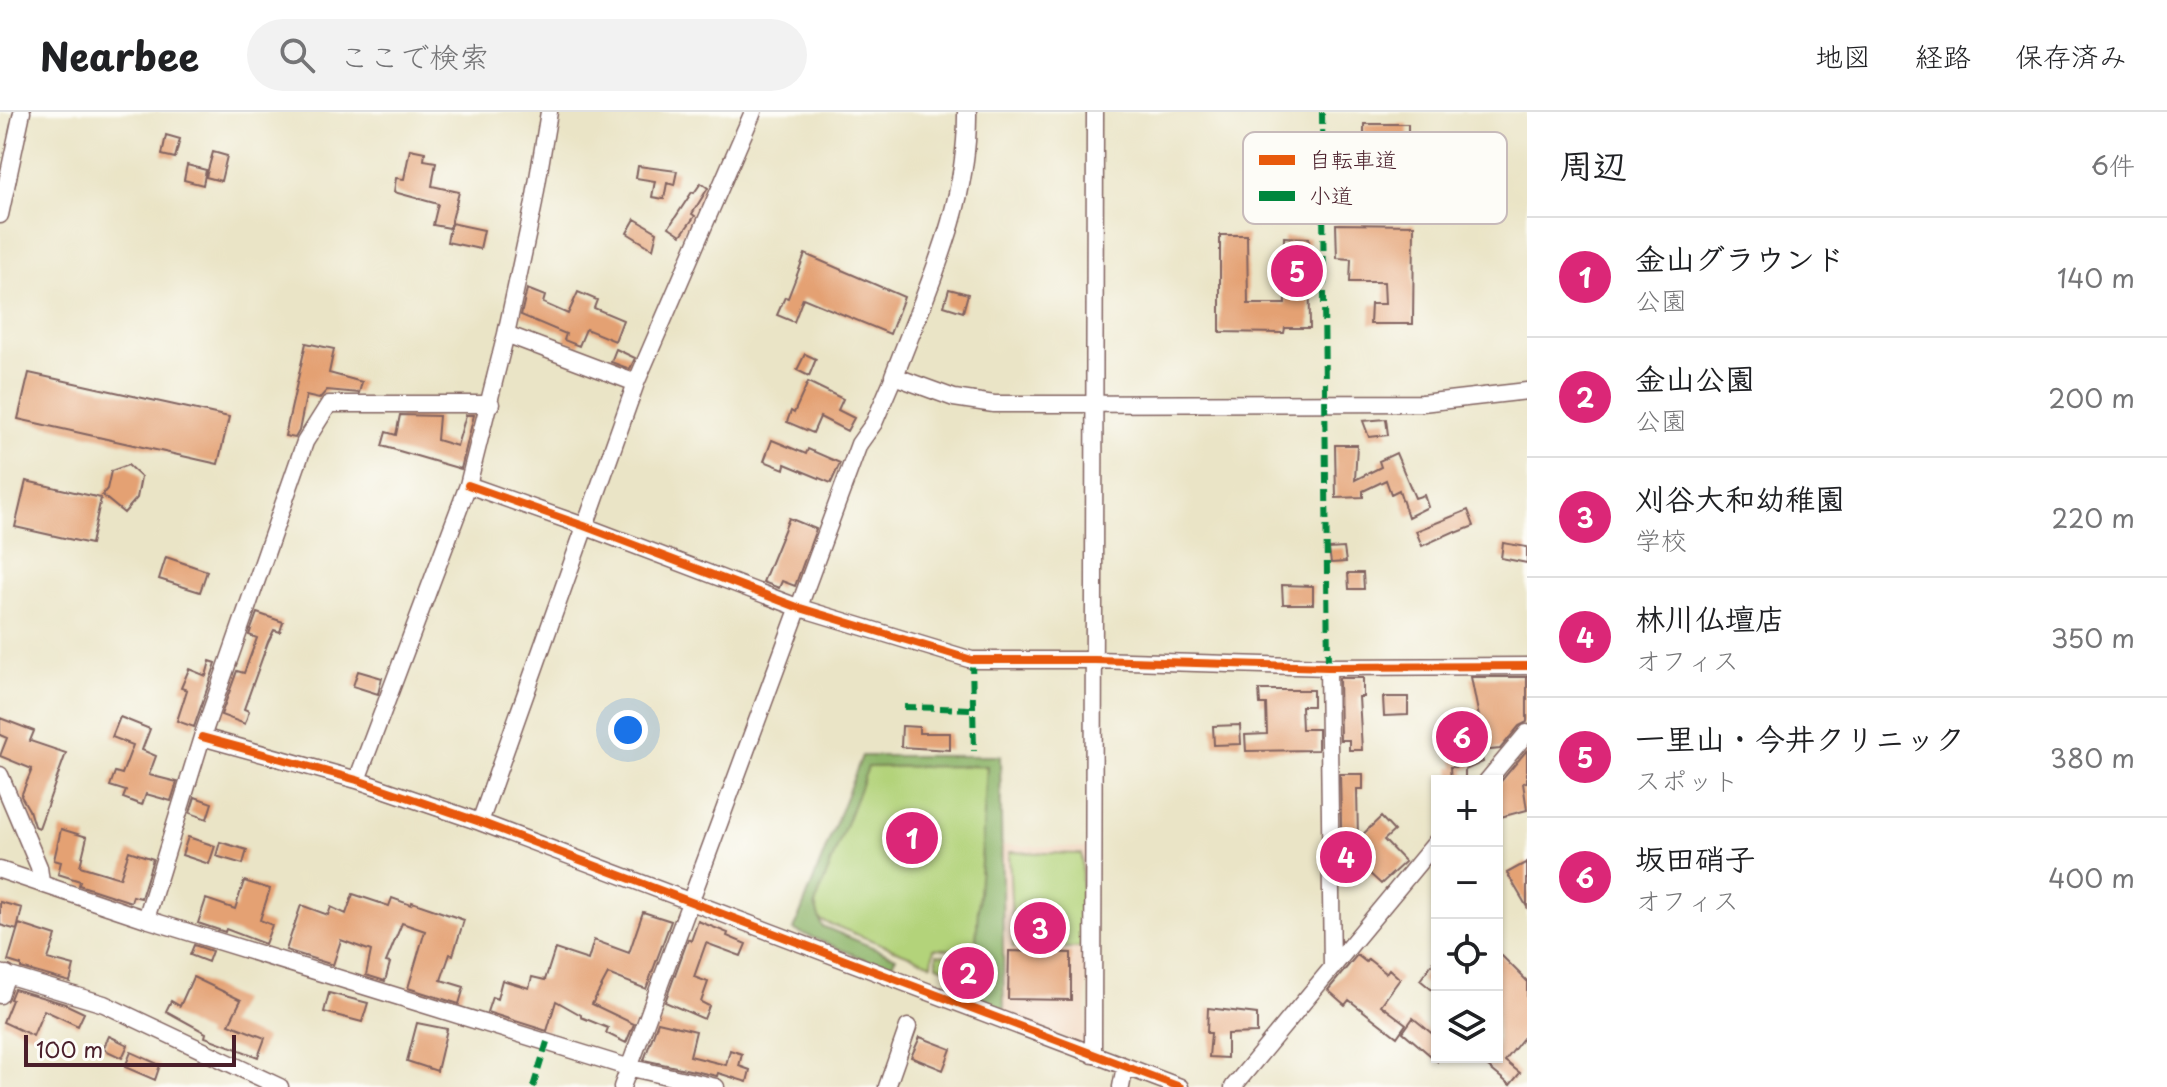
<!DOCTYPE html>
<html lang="ja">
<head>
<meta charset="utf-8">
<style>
  body { margin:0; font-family:"Playpen Sans","Klee One",sans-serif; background:#f2f2f2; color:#202124 }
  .controls { position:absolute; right:24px; bottom:24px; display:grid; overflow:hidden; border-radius:0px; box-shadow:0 2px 6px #0004 }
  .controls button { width:72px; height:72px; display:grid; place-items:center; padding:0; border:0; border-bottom:2px solid #e0e0e0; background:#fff; color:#202124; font:40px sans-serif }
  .scale { position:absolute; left:24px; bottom:20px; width:212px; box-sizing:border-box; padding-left:8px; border:4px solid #4a1f2b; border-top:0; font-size:22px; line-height:28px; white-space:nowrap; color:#4a1f2b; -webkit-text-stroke:6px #fdfcf7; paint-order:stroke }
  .you { position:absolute; left:628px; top:618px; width:28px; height:28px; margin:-20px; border:6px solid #fff; border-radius:50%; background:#1a73e8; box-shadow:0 0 0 12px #1a73e833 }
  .badge { display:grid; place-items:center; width:52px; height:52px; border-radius:50%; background:#db2777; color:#fff; font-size:26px; font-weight:700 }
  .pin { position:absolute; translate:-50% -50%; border:4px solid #fff; box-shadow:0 2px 8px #0006 }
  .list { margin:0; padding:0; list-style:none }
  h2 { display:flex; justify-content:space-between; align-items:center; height:104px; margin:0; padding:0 32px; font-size:34px }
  h2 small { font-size:26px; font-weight:400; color:#757577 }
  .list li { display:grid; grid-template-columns:52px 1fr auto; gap:24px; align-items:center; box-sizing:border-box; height:120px; padding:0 32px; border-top:2px solid #e0e0e0 }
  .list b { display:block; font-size:30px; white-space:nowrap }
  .list p { margin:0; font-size:26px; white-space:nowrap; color:#757577 }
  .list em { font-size:26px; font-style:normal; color:#757577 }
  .icon { flex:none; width:44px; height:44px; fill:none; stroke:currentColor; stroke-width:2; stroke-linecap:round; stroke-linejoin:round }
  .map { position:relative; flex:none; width:1527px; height:975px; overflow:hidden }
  header { display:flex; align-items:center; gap:48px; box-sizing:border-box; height:112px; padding:0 40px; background:#fff; border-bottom:2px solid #e0e0e0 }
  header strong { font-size:38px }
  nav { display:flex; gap:44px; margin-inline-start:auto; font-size:28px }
  .search { width:560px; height:72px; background:#f2f2f2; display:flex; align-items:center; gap:20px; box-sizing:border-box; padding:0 28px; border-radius:44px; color:#757577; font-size:30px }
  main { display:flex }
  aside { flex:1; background:#fff }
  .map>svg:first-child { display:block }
</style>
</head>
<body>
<header>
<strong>Nearbee</strong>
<div class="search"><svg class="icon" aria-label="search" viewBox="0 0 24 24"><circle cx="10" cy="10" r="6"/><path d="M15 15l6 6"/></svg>ここで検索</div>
<nav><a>地図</a><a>経路</a><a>保存済み</a></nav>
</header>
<main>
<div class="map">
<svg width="1527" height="975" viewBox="0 0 1527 975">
  <rect width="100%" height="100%" fill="#fdfcf7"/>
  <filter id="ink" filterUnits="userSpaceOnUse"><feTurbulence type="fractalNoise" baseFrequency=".0125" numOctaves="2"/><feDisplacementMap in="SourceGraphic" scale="16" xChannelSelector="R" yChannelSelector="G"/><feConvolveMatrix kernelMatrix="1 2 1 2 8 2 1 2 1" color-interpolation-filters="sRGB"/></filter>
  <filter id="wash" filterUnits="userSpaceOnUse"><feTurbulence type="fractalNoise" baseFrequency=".006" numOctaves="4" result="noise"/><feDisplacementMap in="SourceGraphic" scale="32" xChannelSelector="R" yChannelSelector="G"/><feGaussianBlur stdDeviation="1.8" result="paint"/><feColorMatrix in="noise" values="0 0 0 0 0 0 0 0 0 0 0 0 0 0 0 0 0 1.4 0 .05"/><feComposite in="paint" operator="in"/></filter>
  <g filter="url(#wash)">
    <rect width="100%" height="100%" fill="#eae4c6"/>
    <path fill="#f1d5bd" d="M998,733L1088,736L1086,934L986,896Z"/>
    <path fill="#b3d37a" stroke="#7e7952" stroke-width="2" d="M992,648L980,840L934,836L932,852L807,803L867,649Z
      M1009,740L1082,742L1081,836L1013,835Z
      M937,842L980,847L978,868L937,853Z"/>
    <path fill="#8eb56a" stroke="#6c6a4a" stroke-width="2" d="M862,644H1000L1004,898L979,887L974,861L987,654L868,655L815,793L822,814L896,845L891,858L794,818Z"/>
    <g id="blocks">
      <path fill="#e4a173" d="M1364,12H1408V36L1364,35Z
        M166,23L180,27L175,46L162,43Z
        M410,37L425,40L424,48L436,50L432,74L459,80L450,116L433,113L438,92L394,80L396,66L404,67Z
        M213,40L227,44L221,69L206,65Z
        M187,53L206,58L203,73L184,68Z
        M638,54L677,59L674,73L667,71L664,87L652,85L655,69L636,66Z
        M701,71L708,76L692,102L695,104L681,123L669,115L692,80L694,81Z
        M635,107L657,120L653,137L627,121Z
        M451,111L484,118L480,137L447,130Z
        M1336,112L1414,113L1413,212H1370L1371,192H1385L1384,170H1350L1351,147L1337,146Z
        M1220,123H1247L1248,192H1285L1284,125L1309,126L1310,216H1285L1284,221L1220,220Z
        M805,142L904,185L890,222L803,186L794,210L777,203L785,185L788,186Z
        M527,177L545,184L543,191L568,202L578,180L597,188L594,196L623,208L615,229L586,217L579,234L564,228L566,222L521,203Z
        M949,177L968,182L963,200L944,194Z
        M306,231L334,237L329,261L362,270L359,281L327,278L319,287L306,284L299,319L295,326L285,324Z
        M616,237L635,246L630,257L611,250Z
        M805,242L816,247L809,264L797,258Z
        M29,261L229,305L218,352L18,307Z
        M808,270L843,287L838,298L854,306L847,319L820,305L813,321L787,310L791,299L794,301Z
        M400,303L439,304L437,328L457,334L466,303H474L461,357L382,334L386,320L396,323Z
        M1386,307L1388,323L1369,325L1363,309Z
        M772,328L806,342L808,337L840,351L831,371L785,352L784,357L764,349Z
        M1335,333H1357L1355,368L1381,355L1379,349L1396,341L1415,386L1424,383L1428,395L1408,405L1399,378L1391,382L1386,368L1363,379V385L1336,386Z
        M128,353L141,365L137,386L124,401L102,383L107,377L111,359Z
        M26,369L101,386L91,432L15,415Z
        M1468,398L1474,414L1456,421L1455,419L1422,434L1416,419Z
        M789,406L816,417L795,474L782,469L779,476L763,470Z
        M1503,431L1527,435V451L1501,446Z
        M1344,436L1346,450L1331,451L1329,437Z
        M166,445L207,459L200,480L159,467Z
        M1348,461H1363L1364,477H1349Z
        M1282,473L1313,474V492H1283Z
        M257,501L283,510L280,520L274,518L268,530L244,597L249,599L245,612L221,603L237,559L244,561L257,526L249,523Z
        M210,549L216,551L194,615L177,609L187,578L181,576L189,557L206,564Z
        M358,559L382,566L378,582L353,574Z
        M1471,565H1527V610L1519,614L1500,637L1480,639L1483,650L1465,658V669H1451L1450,655H1455L1449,641L1453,640L1447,624L1480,610Z
        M1339,566H1363V585H1359L1362,638H1349V628H1340Z
        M1259,578H1313V594H1301L1302,617H1318V638L1246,639L1245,623L1267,622L1266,592H1260Z
        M1383,585H1408V603L1384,604Z
        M120,605L150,617L142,638L156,644L149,663L177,670L171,689L146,682L142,693L123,686L126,679L110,674L115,660L122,662L133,633L112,625Z
        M0,606L34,619L30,629L66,641L39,716L34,714L29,698L21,684L32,657L0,644L7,626L0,623Z
        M1240,613L1241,632L1214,633L1213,614Z
        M902,614L919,615V621H950V638L901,635Z
        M1527,638V670L1523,671L1527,698L1497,706V674Z
        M1340,662H1363V677H1357L1358,727L1381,705L1394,719L1384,728L1405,750L1381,772L1366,758L1342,757Z
        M195,685L212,691L207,707L190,701Z
        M61,717L87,725L80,754L120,766L129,739L153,747L141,786L133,784L131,790L79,773L80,769L58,762L61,750L54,748Z
        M188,725L215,734L209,752L182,743Z
        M220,730L247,738L243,752L216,744Z
        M1527,750V795L1507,761Z
        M244,769L270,777L260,808L272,813L265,832L226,817L225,820L198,811L206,787L235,797Z
        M353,782L389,794L392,786L411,793L412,790L464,808L453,843L450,842L441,868L464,875L459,892L408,876L425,819L402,811L386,850L390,851L385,869L366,863L371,839L341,828L333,853L286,838L301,793L328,803L331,795L346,802Z
        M0,790L22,796L17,818L0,813Z
        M643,800L671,809L646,877L608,862L592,892L634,912L626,931L606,921L608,916L581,905V903L556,889L547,919L487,900L492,885L497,887L502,868L529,876L532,865L545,868L555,837L588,848L594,828L629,841Z
        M698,809L728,821L727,824L746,832L741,844L706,831L694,865L708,870L701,890L709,894L704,907L665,890L688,827L691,829Z
        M19,812L56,824L48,847L74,854L70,870L21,856V853L8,849Z
        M194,833L212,839L208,850L190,843Z
        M1009,839L1071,841V888L1008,887Z
        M1497,839L1527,869V921L1505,949L1520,961L1510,973L1476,945H1497Z
        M1357,843L1366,850L1368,847L1386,861L1389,857L1400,867L1381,893L1406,912L1397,925L1349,888L1345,893L1328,878Z
        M1437,845V882L1420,868Z
        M193,865L241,888L229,912L265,926L258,945L205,925L206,921L166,899L171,889L180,894Z
        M14,877L65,892L84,901L78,914L44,898L33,924L3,910L12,888L10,887Z
        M329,881L368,891L362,910L324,900Z
        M1208,896L1257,902V921L1227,922V946L1209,945L1211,921H1207Z
        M1413,906L1435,924L1437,922V949L1403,920Z
        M658,910L696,919L690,944L726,953L730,938L742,942L739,954L750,958L747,970L718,961L717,964L644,948Z
        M417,911L447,917L437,959L407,949Z
        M109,924L128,933L122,946L103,937Z
        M920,925L951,937L943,958L911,945Z
        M131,940L160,953L155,968L125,955Z"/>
    </g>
  </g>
  <g filter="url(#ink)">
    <use href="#blocks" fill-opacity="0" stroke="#826461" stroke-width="2"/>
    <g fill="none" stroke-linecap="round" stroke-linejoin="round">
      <defs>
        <path id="minor" d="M0,103L22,0
          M506,222L636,271
          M468,373L584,414L797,495L972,548H1095L1328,555L1527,554
          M1328,555L1332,856
          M202,625L357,668L480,710L1180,975
          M0,663L39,755L41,770
          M357,668L468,373L506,222L533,96L549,0
          M1487,669L1527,621
          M480,710L636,271L753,0
          M0,758L146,807L627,955L716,975
          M146,807L202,625L305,330L329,292H491
          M0,861L104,892L280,975
          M0,883L7,862
          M1093,943L1095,0
          M622,975L859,332L874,311L894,264L954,286L994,292L1422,291L1527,279
          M887,975L908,915
          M1121,975L1125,954
          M1233,975L1437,729"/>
        <path id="tertiary" d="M894,264C927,176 968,96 967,0"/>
      </defs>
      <use href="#minor" stroke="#826461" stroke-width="19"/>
      <use href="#tertiary" stroke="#826461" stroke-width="21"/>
      <use href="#minor" stroke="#fff" stroke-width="16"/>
      <use href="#tertiary" stroke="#fff" stroke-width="18"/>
      <path stroke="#00873e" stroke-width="6" stroke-dasharray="12 6" stroke-linecap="butt" d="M1322,0L1328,555
        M972,548L974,639
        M904,595L973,597
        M533,975L547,930"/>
      <defs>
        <path id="cycleway" d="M468,373L584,414L797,495L972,548H1095L1328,555L1527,554
          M202,625L357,668L480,710L1180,975"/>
      </defs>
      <use href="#cycleway" stroke="#fdfcf7" stroke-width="13"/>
      <use href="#cycleway" stroke="#e8590c" stroke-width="8"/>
    </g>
  </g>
  <rect x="1243" y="20" width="264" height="92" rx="12" fill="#fdfcf7" stroke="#c7baba" stroke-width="2"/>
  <rect x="1259" y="43" width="36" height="10" fill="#e8590c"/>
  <rect x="1259" y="79" width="36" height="10" fill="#00873e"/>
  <g font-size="22" fill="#4a1f2b">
    <text x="1309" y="56">自転車道</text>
    <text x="1309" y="92">小道</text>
  </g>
</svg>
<div class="controls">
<button>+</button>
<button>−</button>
<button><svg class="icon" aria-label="locate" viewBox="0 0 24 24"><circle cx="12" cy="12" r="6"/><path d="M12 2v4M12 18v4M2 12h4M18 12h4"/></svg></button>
<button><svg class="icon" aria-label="layers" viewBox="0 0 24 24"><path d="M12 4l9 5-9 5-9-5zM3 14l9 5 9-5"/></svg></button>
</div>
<div class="scale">100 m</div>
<div class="you"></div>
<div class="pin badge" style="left:912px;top:726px">1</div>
<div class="pin badge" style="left:968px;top:861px">2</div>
<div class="pin badge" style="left:1040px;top:816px">3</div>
<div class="pin badge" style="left:1346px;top:745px">4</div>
<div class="pin badge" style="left:1297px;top:159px">5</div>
<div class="pin badge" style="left:1462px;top:625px">6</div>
</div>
<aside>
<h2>周辺<small>6件</small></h2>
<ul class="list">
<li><span class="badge">1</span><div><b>金山グラウンド</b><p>公園</p></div><em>140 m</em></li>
<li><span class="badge">2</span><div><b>金山公園</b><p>公園</p></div><em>200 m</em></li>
<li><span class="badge">3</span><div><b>刈谷大和幼稚園</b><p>学校</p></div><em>220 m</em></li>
<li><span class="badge">4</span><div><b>林川仏壇店</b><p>オフィス</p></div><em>350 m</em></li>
<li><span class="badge">5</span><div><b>一里山・今井クリニック</b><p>スポット</p></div><em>380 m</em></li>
<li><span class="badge">6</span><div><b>坂田硝子</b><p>オフィス</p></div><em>400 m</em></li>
</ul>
</aside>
</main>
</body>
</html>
